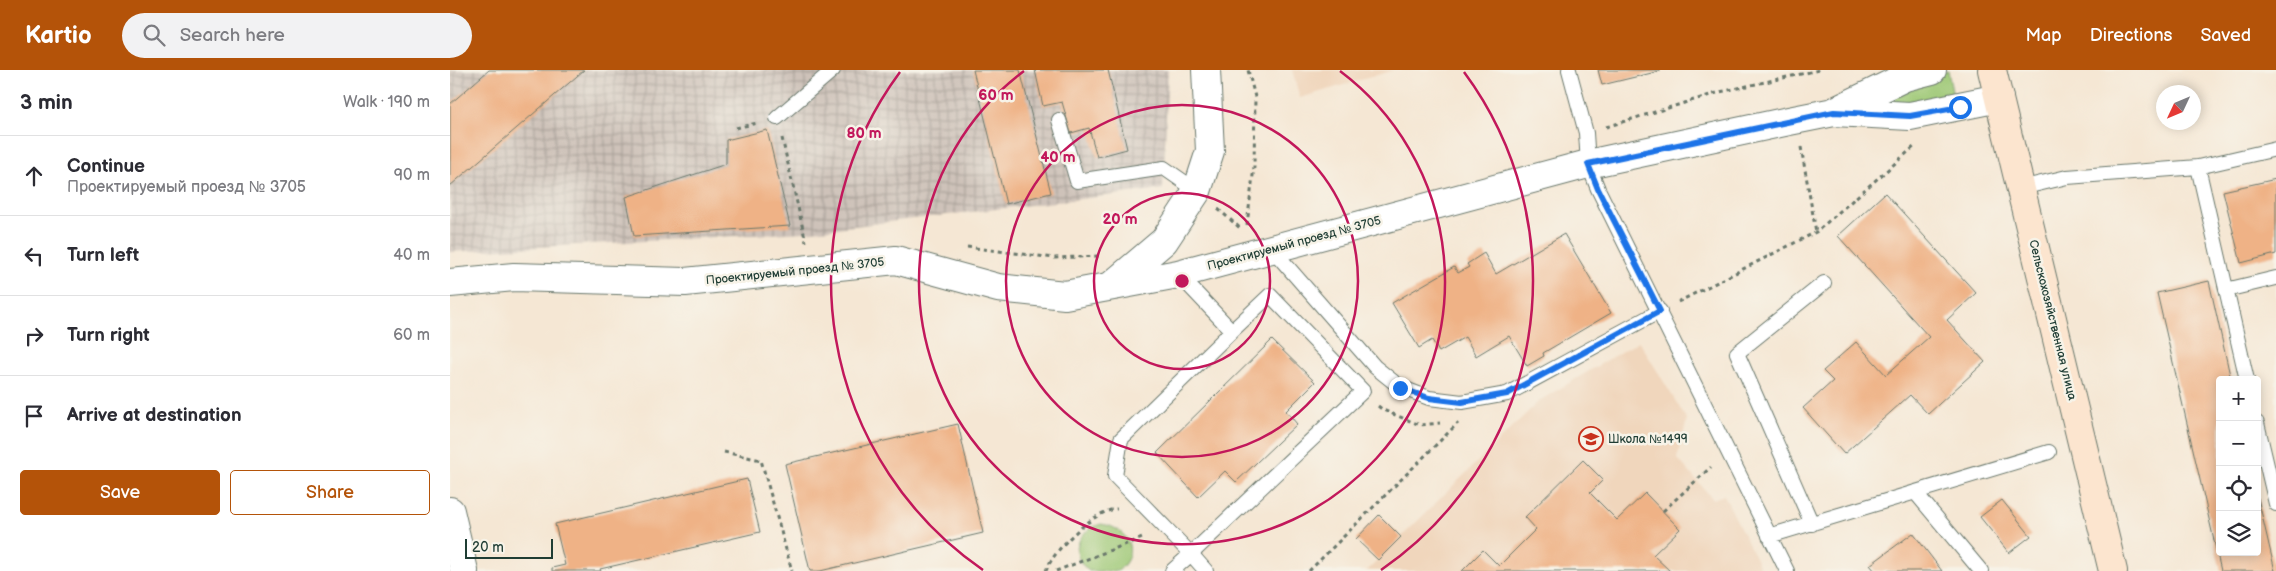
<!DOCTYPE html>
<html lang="en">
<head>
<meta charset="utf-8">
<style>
  body { margin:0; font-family:"Balsamiq Sans",sans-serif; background:#f2f2f3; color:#2b2b33 }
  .controls { position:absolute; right:15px; bottom:15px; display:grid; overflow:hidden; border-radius:5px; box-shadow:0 2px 12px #0003 }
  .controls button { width:45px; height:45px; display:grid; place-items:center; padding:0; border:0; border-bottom:1px solid #e1e1e2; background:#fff; color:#2b2b33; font:25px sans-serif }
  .compass { position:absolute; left:1706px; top:15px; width:45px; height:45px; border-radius:50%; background:#fff; box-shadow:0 2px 12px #0003; rotate:226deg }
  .scale { position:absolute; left:15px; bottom:12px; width:88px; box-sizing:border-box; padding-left:5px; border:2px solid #1f3d34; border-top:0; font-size:14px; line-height:18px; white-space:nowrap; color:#1f3d34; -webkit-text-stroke:4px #f7f3e8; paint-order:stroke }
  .stop { position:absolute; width:15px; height:15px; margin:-11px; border:4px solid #1a73e8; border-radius:50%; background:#fff }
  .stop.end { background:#1a73e8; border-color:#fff; box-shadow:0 1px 5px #0008 }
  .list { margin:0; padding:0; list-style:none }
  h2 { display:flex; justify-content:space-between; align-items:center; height:65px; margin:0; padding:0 20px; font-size:21px }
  h2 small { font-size:16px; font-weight:400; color:#7c7c81 }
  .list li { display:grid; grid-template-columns:32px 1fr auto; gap:15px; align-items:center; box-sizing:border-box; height:80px; padding:0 20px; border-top:1px solid #e1e1e2 }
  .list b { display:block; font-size:19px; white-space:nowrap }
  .list p { margin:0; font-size:16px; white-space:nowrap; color:#7c7c81 }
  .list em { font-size:16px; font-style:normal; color:#7c7c81 }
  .actions { display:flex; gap:10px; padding:15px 20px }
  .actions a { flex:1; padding:11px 0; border:1px solid #b45309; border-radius:5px; text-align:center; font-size:18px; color:#b45309 }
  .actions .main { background:#b45309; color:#fff }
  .icon { flex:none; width:28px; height:28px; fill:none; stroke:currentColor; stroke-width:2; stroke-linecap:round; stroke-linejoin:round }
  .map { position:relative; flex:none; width:1826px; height:501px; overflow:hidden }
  header { display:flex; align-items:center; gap:30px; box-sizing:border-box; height:70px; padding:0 25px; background:#b45309; color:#fff }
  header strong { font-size:24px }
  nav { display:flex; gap:28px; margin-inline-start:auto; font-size:18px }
  .search { width:350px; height:45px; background:#f2f2f3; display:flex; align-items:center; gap:12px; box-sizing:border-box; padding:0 18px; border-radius:28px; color:#7c7c81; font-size:19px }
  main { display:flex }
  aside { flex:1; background:#fff }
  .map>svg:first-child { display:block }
</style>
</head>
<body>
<header>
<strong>Kartio</strong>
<div class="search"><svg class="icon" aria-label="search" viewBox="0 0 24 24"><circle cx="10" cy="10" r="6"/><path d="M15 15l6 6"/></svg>Search here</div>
<nav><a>Map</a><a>Directions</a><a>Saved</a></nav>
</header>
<main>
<aside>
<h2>3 min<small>Walk · 190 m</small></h2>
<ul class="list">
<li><svg class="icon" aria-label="ahead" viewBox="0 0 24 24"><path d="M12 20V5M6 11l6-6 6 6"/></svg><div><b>Continue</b><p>Проектируемый проезд № 3705</p></div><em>90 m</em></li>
<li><svg class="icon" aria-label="left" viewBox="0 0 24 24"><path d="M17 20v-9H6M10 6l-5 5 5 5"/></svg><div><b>Turn left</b></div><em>40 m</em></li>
<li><svg class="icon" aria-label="right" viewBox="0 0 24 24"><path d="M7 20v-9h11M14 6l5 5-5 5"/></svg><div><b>Turn right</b></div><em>60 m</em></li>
<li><svg class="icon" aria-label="arrive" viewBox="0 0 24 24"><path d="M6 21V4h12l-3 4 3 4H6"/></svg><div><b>Arrive at destination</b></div></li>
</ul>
<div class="actions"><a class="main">Save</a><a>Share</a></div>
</aside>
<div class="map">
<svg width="1826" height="501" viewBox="0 0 1826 501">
  <defs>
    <pattern id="industrial-grid" width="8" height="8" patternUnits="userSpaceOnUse" patternTransform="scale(1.25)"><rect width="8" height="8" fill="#cec2b9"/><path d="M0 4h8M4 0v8" fill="none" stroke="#a79f97"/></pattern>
  </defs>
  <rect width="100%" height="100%" fill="#f7f3e8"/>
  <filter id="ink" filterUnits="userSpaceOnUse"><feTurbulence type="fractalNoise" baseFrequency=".02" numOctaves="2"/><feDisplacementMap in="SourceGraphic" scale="10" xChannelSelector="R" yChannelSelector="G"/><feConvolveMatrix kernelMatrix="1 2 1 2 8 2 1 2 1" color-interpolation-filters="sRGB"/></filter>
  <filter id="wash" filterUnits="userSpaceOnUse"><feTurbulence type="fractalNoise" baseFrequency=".0096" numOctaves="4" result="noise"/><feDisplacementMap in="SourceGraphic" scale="20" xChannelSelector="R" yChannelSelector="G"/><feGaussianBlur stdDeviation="1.12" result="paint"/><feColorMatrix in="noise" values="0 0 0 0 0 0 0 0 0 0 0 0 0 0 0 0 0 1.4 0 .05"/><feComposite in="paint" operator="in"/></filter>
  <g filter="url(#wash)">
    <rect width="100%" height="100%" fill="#f5e7d4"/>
    <path fill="#f0d6bc" d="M842,0H944L850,28Z
      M1189,271L1237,350L1227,388L1263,429L1274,425L1312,501H917L1089,331Z"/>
    <path fill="url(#industrial-grid)" d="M0,0H718L713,119L354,162L0,182Z"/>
    <path fill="#9dc874" stroke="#5e8254" d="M1498,1L1504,31L1460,41L1417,29L1456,11Z
      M651,454C677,457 691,482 668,501H639C617,484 628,460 651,454Z"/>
    <g id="blocks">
      <path fill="#efb286" d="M39,0H134L0,116V34Z
        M523,0H570L601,123L556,134Z
        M585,0H658L677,79L647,87L639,58L621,63L612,32L593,36Z
        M1148,0H1210V1L1152,15Z
        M317,60L340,156L184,166L176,127L276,94V70Z
        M1826,109V184L1791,193L1773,121Z
        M1435,123L1526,223L1497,250L1535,292L1478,344L1460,325L1394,384L1353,338L1383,311L1373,301L1406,272L1436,305L1479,267L1388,166Z
        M1114,164L1161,243L1093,283L1094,286L1077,296L1059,266L1026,286L1015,267L989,282L982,270L969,278L942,233L1004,197L1008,203L1019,197L1017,194L1034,183L1046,204Z
        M1759,211L1781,310H1770V482H1807L1808,428L1825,501H1771L1707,223Z
        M822,270L865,312L836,341L847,354L786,412L775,401L748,427L707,383Z
        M508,354L533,463L370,501H360L335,394Z
        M1133,390L1153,410L1140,423L1167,450L1195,423L1230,459L1203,485L1220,501H1012L1033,480L1049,496L1086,459L1075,447Z
        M297,409L310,462L150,499L151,501H102V498L115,495L105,454Z
        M1552,430L1581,466L1559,483L1530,447Z
        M929,445L951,467L928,490L906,469Z
        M1463,463L1492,501H1425L1420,495Z"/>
    </g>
  </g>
  <g filter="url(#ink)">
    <use href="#blocks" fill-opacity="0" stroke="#6a786c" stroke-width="1"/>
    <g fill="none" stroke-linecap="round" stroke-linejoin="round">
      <defs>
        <path id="lane" d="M1119,0L1136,63L1138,94L1148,119L1337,501
          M327,48L383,0
          M609,50L627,111L714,98L747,121
          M1748,97L1797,310
          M1571,118L1617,107L1748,97L1826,79
          M822,179L925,297L950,317L979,328L1012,332L1057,324L1210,241
          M1776,220L1826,208
          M1807,353L1826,434
          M1465,422L1531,501
          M1362,454L1287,283L1374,213
          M1319,466L1599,382
          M741,484L913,321L820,225L782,261
          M741,484L756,501
          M722,501L741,484L665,406L671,369L782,261L728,204"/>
        <path id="street" d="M1385,41L1455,7L1482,0
          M0,213L64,207L235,212L446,190L548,218L615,225L728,204L1138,94L1339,51L1384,42L1460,46L1549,28
          M661,216L714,171L747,121L760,81L756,0
          M0,441L14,501"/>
        <path id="secondary" d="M1542,0L1663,501"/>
      </defs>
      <use href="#lane" stroke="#6a786c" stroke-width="16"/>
      <use href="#street" stroke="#6a786c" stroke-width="30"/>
      <use href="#secondary" stroke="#6a786c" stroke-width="30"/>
      <path stroke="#6a786c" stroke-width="3" stroke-dasharray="4 4" stroke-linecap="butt" d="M1156,57L1270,22L1369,0
        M286,58L307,53
        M332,68L356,172
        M1351,77L1366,162
        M768,139L790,158
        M797,155L804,97L805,27L798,0
        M517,177L605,188L650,186
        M1228,232L1366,162L1465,76
        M928,336L933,340L970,355L990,353
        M274,382L311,390L342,501
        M1213,441L1261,397
        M596,501C603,480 644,440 667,439
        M606,501L695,467
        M859,501L1008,353"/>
      <use href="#lane" stroke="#fff" stroke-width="14"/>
      <use href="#street" stroke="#fff" stroke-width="28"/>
      <use href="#secondary" stroke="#fce5cf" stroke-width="28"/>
    </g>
  </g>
  <g fill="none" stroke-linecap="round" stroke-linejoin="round" filter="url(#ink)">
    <path stroke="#1a73e8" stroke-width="6" d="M950,318L979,328L1012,332L1057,324L1210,241L1148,119L1138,94L1384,42L1460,46L1510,37"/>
  </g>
  <g fill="none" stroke="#c2185b" stroke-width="2.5">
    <circle cx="732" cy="211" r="88"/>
    <circle cx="732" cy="211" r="176"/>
    <path d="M890 1A263 263 0 1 1 574 1"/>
    <path d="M533 500A351 351 0 0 1 450 2M1014 2A351 351 0 0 1 931 500"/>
  </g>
  <defs>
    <symbol id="school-ring" viewBox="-11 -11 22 22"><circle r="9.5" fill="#f7f3e8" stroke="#c8321e" stroke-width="1.5"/><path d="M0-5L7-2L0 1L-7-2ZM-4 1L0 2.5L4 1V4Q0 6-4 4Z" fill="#c8321e"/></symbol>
  </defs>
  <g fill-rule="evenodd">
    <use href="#school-ring" x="1127" y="355" width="28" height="28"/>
  </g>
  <g text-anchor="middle" stroke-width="5" stroke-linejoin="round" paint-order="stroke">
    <g font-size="12" fill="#1f3d34" stroke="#f7f3e8">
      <text transform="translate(844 173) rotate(-15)" y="4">Проектируемый проезд № 3705</text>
      <text transform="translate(345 201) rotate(-6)" y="4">Проектируемый проезд № 3705</text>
      <text transform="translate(1603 250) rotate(76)" y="4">Сельскохозяйственная улица</text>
    </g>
    <g font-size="12" fill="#1f3d34" stroke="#f7f3e8" text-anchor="start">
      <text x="1158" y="373">Школа №1499</text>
    </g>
  </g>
  <circle cx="732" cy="211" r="8" fill="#c2185b" stroke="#f7f3e8" stroke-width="2.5"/>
  <g font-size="15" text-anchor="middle" font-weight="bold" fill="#c2185b" stroke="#f7f3e8" stroke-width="5" stroke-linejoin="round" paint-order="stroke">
    <text x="546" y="30">60 m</text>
    <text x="414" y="68">80 m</text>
    <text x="608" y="92">40 m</text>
    <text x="670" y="154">20 m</text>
  </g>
</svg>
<div class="controls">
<button>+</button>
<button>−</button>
<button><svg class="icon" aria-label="locate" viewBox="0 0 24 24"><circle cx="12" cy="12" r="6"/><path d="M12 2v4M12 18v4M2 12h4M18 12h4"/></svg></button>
<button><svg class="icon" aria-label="layers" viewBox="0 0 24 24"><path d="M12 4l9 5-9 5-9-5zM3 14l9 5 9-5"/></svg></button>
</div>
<svg class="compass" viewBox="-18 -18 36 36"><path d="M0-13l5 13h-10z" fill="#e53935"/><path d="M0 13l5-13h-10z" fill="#7c7c81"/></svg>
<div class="scale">20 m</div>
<div class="stop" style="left:1510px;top:37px"></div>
<div class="stop end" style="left:950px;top:318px"></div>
</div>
</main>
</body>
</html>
